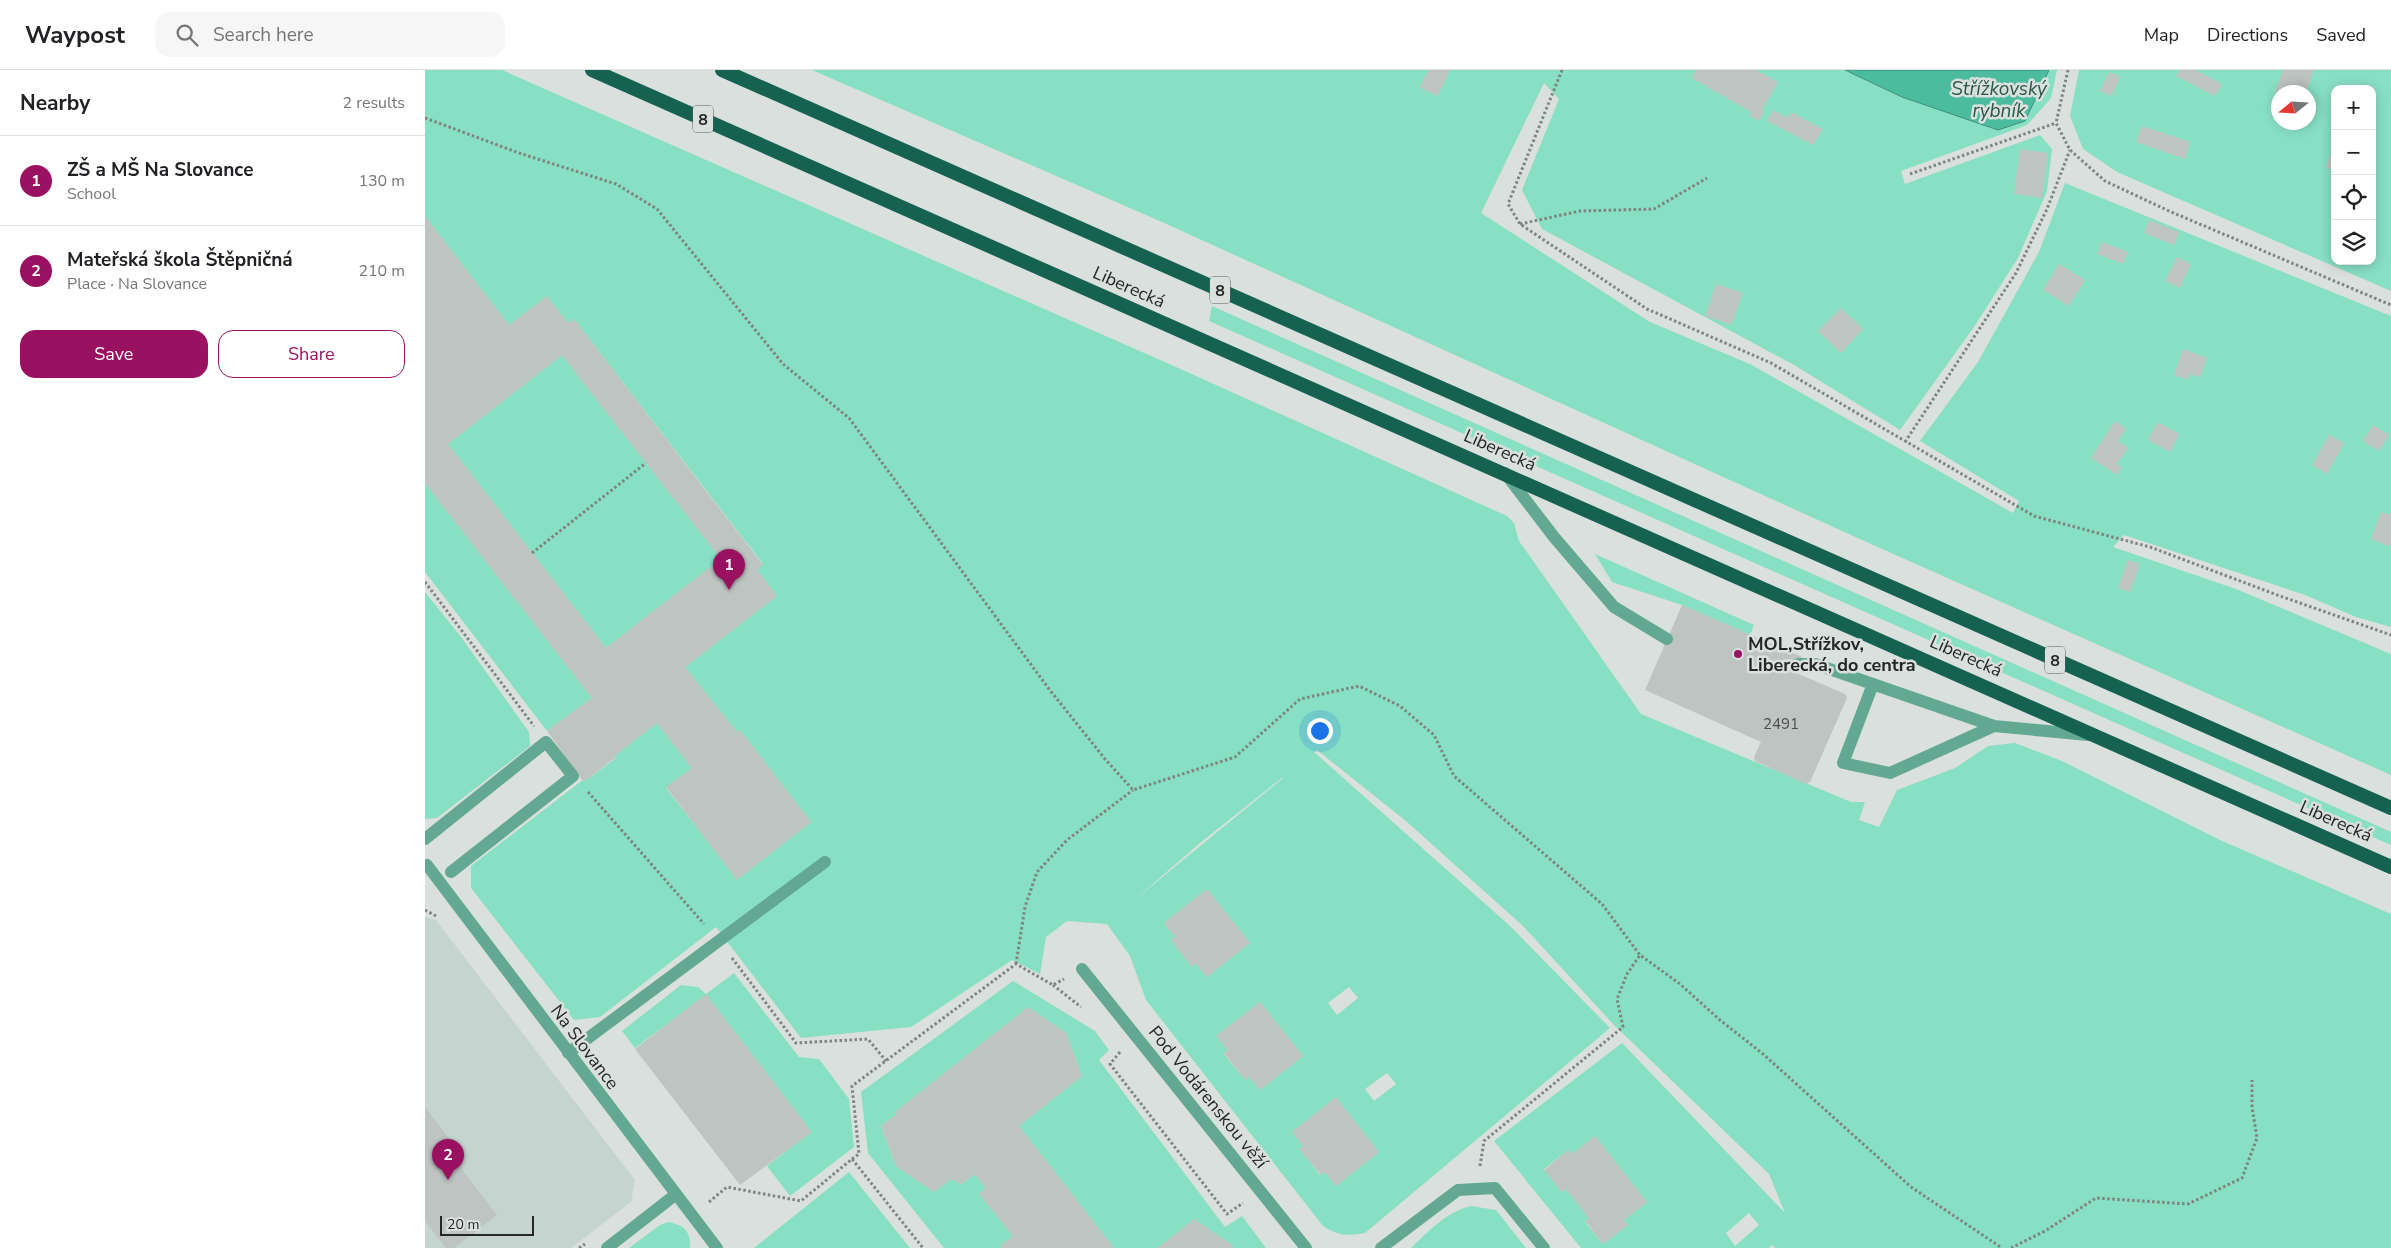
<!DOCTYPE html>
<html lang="en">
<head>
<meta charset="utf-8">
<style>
  body { margin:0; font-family:"Nunito Sans",sans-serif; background:#f6f6f6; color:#202124 }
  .controls { position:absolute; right:15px; top:15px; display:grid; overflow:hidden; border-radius:10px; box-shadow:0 2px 12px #0003 }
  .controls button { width:45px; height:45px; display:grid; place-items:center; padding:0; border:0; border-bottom:1px solid #e0e0e0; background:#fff; color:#202124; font:25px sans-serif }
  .compass { position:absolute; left:1846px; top:15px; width:45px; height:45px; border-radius:50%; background:#fff; box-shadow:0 2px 12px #0003; rotate:252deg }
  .scale { position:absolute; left:15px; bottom:12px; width:94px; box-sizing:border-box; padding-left:5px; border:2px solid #252726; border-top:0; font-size:14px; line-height:18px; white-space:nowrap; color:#252726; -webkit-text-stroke:4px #dae0de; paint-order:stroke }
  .you { position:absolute; left:894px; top:660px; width:18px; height:18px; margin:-12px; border:4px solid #fff; border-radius:50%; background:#1a73e8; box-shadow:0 0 0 8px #1a73e833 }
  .badge { display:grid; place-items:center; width:32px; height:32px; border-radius:50%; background:#9b1161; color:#fff; font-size:16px; font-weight:700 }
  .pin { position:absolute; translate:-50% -41px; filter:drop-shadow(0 1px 2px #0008) }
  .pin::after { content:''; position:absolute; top:26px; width:18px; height:15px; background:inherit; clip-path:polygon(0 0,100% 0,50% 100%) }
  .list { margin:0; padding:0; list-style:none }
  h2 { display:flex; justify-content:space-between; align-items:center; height:65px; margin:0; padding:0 20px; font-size:21px }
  h2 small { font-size:16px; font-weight:400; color:#757577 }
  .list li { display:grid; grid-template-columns:32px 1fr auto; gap:15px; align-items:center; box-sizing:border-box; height:90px; padding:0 20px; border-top:1px solid #e0e0e0 }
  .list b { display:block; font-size:19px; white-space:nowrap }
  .list p { margin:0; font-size:16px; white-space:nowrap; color:#757577 }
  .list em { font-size:16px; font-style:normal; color:#757577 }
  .actions { display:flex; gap:10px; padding:15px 20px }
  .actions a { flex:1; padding:11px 0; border:1px solid #9b1161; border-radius:15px; text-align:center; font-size:18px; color:#9b1161 }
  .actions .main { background:#9b1161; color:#fff }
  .icon { flex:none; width:28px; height:28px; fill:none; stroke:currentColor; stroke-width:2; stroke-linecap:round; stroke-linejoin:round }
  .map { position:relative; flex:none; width:1966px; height:1178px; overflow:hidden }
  header { display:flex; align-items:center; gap:30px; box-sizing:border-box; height:70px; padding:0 25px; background:#fff; border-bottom:1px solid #e0e0e0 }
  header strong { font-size:24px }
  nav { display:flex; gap:28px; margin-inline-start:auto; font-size:18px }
  .search { width:350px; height:45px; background:#f6f6f6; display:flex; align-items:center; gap:12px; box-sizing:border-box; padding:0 18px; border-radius:15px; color:#757577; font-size:19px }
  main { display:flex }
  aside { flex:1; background:#fff }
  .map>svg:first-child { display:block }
</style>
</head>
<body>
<header>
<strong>Waypost</strong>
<div class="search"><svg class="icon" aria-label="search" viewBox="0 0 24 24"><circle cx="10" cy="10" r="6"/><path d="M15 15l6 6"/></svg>Search here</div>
<nav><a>Map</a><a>Directions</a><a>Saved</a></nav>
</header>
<main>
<aside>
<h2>Nearby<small>2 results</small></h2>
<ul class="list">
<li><span class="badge">1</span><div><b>ZŠ a MŠ Na Slovance</b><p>School</p></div><em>130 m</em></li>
<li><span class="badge">2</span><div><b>Mateřská škola Štěpničná</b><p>Place · Na Slovance</p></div><em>210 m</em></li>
</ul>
<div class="actions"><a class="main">Save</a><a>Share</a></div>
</aside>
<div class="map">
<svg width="1966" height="1178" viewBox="0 0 1966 1178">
  <rect width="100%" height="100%" fill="#dae0de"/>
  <path fill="#c6d4cf" d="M0,847L11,850L210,1110L206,1132L146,1178H0Z"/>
  <path fill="#87dfc4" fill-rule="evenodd" d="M0,0H77L760,301L1082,446L1089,453L1094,471L1216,644L1426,732H1440L1434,750L1454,757L1472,720L1530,698L1563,676L1590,673L1637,691L1795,770L1966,844V1178H1350L1347,1175L1344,1178H1156L1069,1071L1197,973L1360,1143L1344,1104L1188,954L1098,856L981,751L892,680L889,682L1084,855L1185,958L940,1163C922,1166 913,1166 898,1156L721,930L705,886L682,854L642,851L621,867L615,904L587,890L486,957L376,968L291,857L175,947L149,950L46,818V796L159,709L160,711L191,688L189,686L232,653L267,698L241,718L312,809L386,752L315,660L312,662L260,597L352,526L332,500L338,494L149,249L143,253L84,255L0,147ZM858,707V708L707,832L775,773ZM782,819L825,873L782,907L770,893L766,896L746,870L750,867L739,853ZM924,917L933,928L912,945L903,933ZM835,932L878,986L835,1020L824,1007L820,1010L799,984L803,980L792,967ZM962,1003L971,1014L949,1031L940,1019ZM1170,1066L1222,1132L1199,1150L1203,1155L1178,1174L1160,1152L1164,1148L1141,1119L1137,1122L1119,1099L1143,1080L1147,1084ZM878,1076L954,1082L911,1116L900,1102L895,1105L875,1079ZM1324,1143L1334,1155L1310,1176L1301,1163Z
    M387,0H1004L995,17L1012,26L1025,0H1420L1477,27L1600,51L1624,0H1632L1626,28L1602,55L1476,101L1480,114L1615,65L1627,79L1622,121L1593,188L1549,257L1475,360L1369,295L1117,159L1097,120L1134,29L1119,13L1056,143L1225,252L1327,295L1588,443L1594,431L1495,371L1553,292L1614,182L1640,113L1966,246V557L1931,547L1880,525L1699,465L1688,477L1811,519L1966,584V705L1437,470L737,152Z
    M1654,0H1966V221L1692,102L1658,79L1645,46ZM1910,19H1947V191H1910ZM1854,22H1884V52H1854Z
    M787,236L1966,762V775L784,251Z
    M137,285L296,489L181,578L23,374Z
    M0,413L167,628L122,661L0,502Z
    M1170,484L1329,555L1325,565L1257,535L1187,512Z
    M0,522L36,567L104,662L105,676L12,748L0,749Z
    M309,903L374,987L394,989L424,1029L429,1077L365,1126L342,1096L386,1062L281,925L210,978L197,961L256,915L273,917L281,924Z
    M588,911L670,961L684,980L674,990L800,1157L817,1146L841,1178H808L769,1150L733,1178H689L594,1056L657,1006L641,963L603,938L470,1042L472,1044L456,1056L471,1096L509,1122L526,1109L536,1114L550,1104L561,1118L555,1124L588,1166L576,1178H519L443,1083L436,1022Z
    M424,1102L485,1178H329Z
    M1046,1136L1071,1140L1101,1178H986C1004,1161 1021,1142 1046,1136Z
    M243,1152C259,1155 266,1161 265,1178H204L235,1155Z"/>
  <path fill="#4cbc9e" stroke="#408f7a" d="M1420,0H1624L1600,51L1573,60L1477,27Z"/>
  <path fill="#bec4c2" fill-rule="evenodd" d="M1004,0H1025L1012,26L995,17Z
    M1271,0H1331L1353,12L1337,40L1339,42L1334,51L1324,45L1326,42L1267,8Z
    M1755,0H1770L1797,14L1790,26L1751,6Z
    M1858,0H1889L1881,22H1850Z
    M1684,2L1695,7L1687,26L1675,21Z
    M1348,40L1363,48L1366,42L1398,59L1388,75L1342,51Z
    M1717,56L1765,72L1760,89L1711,72Z
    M1909,72H1910V101L1901,98Z
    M1595,79L1623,83L1617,128L1589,124Z
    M0,146L84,255L122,226L143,253L149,249L338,495L332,500L352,526L260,597L312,662L315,660L386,752L312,810L241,717L267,698L232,653L189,686L191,687L160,711L157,710L122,661L167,628L0,413ZM137,285L296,489L181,578L23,374Z
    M1724,150L1754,162L1749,175L1719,163Z
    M1677,172L1703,182L1698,194L1672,184Z
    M1752,187L1766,194L1755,218L1740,211Z
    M1634,194L1660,210L1644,236L1618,220Z
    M1291,214L1318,223L1306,255L1280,246Z
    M1416,238L1438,259L1416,283L1393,261Z
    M1758,279L1782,288L1775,307L1765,304L1763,310L1749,305Z
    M1690,351L1701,359L1693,371L1703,378L1692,394L1697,398L1692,405L1666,388Z
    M1733,352L1754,364L1745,382L1723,370Z
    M1948,355L1964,365L1954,381L1938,371Z
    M1904,365L1919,373L1902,404L1887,395Z
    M1956,442L1966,445V477L1946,469Z
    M1703,490L1715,494L1705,522L1693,518Z
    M1257,535L1377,587L1369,602L1420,624L1422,628L1385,712L1381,714L1330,691L1329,687L1336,672L1220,620Z
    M782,819L825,873L782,907L770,893L767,897L746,870L750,867L739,853Z
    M281,924L387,1062L315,1115L210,979Z
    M835,932L878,986L835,1020L824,1007L820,1010L799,983L803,980L791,966Z
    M603,937L641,963L657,1006L594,1056L689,1178H576V1175L588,1166L554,1124L561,1118L550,1104L536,1114L526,1109L509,1122L471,1096L456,1056L472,1044L470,1042Z
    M911,1027L954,1082L911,1116L900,1102L896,1105L874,1079L878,1076L867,1062Z
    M0,1037L26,1071L19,1076L72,1145L29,1178H21L0,1151Z
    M1170,1066L1222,1132L1199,1150L1203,1155L1178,1174L1160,1151L1164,1148L1141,1119L1137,1122L1119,1100L1143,1080L1147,1084Z
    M769,1149L807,1175L808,1178H733Z"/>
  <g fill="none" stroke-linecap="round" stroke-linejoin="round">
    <path stroke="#7f8381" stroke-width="3" stroke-dasharray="2.5 2.5" stroke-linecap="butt" d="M1137,0L1083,134L1095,154L1222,239L1346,293L1609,446L1725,477L1855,526L1966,565
      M1643,0L1631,53L1645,80L1680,111L1744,141L1966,235
      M0,48L94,83L191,114L232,139L358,294L424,348L624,619L680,689L708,720L810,687L875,629L934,616L975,636L1009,665L1029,706L1177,834L1215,885L1255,914L1295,950L1338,984L1486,1117L1577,1178
      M1485,104L1631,53
      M1095,154L1155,141L1229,139L1282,108
      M1480,372L1591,203L1622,139L1645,80
      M107,483L221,393
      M0,512L109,656
      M163,722L279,854
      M0,840L11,846
      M307,888L371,973L443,969L461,991
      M591,894L600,837L612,802L642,770L708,720
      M628,915L656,937
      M695,982L685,994L802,1144L818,1133
      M427,1089L434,1084L427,1016L591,894L628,915L639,909
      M1055,1096L1059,1071L1198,957L1192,929L1202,904L1215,885
      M284,1132L302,1117L376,1131L427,1089L498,1178
      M154,1178L160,1174
      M1586,1178L1620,1161L1671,1128L1763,1134L1817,1108L1832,1068L1827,1037V1010"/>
    <path stroke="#63a893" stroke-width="12" d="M1080,403L1129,467L1189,537L1242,569
      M1373,594H1390L1569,656L1663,665
      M1448,614L1418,693L1465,703L1569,656
      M0,769L121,672L148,706L26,802
      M143,983L400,792"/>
    <path stroke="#63a893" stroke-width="12" d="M0,796L2,795L292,1178
      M657,899L881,1178
      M182,1178L250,1125
      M956,1178L1033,1120L1070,1118L1119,1178"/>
    <path stroke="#156250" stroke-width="14" d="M167,0L1966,797
      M297,0L1966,738"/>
  </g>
  <circle fill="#9b1161" stroke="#dae0de" stroke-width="2" cx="1313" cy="584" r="5"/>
  <g text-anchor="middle" stroke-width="5" stroke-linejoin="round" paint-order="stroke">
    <g font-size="15" fill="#4b4e4d">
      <text x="1356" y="659">2491</text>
    </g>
    <g fill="#dae0de" stroke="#5b5e5d" stroke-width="1">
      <rect x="268" y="35.5" width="20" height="27" rx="4"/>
      <rect x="785" y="206.5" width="20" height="27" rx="4"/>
      <rect x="1620" y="576.5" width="20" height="27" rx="4"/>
    </g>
    <g font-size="16" font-weight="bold" fill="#252726">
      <text x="278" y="55">8</text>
      <text x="795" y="226">8</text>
      <text x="1630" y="596">8</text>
    </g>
    <g font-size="18" fill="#252726" stroke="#dae0de">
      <text transform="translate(704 217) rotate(24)" y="6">Liberecká</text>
      <text transform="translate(1075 380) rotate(24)" y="6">Liberecká</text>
      <text transform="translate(1541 586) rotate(24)" y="6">Liberecká</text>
      <text transform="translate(1911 751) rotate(24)" y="6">Liberecká</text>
      <text transform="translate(160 977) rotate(53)" y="6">Na Slovance</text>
      <text transform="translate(783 1027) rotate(51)" y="6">Pod Vodárenskou věží</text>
    </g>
    <g font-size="18" font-weight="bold" fill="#252726" stroke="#dae0de" text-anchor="start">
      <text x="1323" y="580">MOL,Střížkov,<tspan x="1323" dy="21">Liberecká, do centra</tspan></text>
    </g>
    <g font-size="19" font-style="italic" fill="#29584b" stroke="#dae0de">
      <text x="1574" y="25">Střížkovský<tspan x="1574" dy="22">rybník</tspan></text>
    </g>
  </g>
</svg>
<div class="controls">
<button>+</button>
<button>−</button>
<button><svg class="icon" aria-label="locate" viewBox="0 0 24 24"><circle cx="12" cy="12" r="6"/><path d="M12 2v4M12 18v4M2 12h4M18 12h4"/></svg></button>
<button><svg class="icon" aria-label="layers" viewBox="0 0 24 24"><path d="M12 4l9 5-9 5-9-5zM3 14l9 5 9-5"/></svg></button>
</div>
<svg class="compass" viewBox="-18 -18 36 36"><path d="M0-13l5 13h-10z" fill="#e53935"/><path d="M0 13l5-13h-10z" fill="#757577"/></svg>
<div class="scale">20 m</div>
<div class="you"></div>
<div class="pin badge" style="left:304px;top:520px">1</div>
<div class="pin badge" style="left:23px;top:1110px">2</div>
</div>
</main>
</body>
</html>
